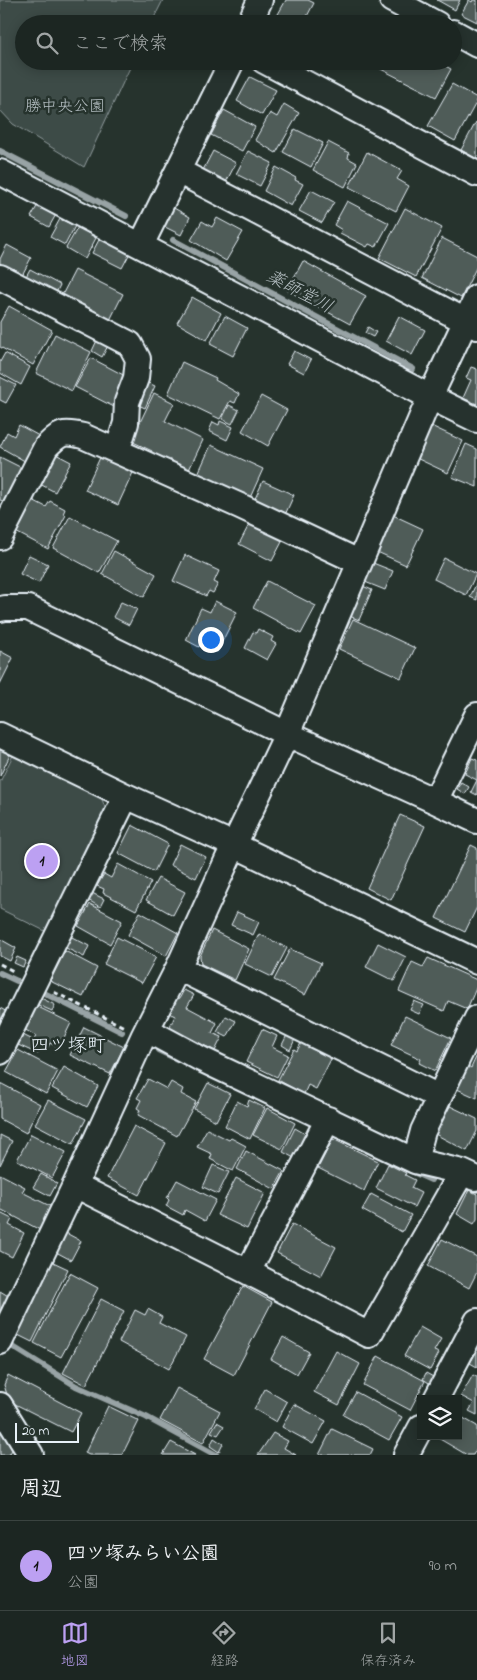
<!DOCTYPE html>
<html lang="ja">
<head>
<meta charset="utf-8">
<style>
  body { margin:0; font-family:"Indie Flower","Klee One",sans-serif; background:#252e2a; color:#f1f3f6 }
  .controls { position:absolute; right:15px; bottom:15px; display:grid; overflow:hidden; border-radius:0px; box-shadow:0 2px 12px #0003 }
  .controls button { width:45px; height:45px; display:grid; place-items:center; padding:0; border:0; border-bottom:1px solid #3a4340; background:#1c2622; color:#f1f3f6; font:25px sans-serif }
  .scale { position:absolute; left:15px; bottom:12px; width:64px; box-sizing:border-box; padding-left:5px; border:2px solid #e8f1f8; border-top:0; font-size:14px; line-height:18px; white-space:nowrap; color:#e8f1f8; -webkit-text-stroke:4px #26332d; paint-order:stroke }
  .you { position:absolute; left:210px; top:639px; width:18px; height:18px; margin:-12px; border:4px solid #fff; border-radius:50%; background:#1a73e8; box-shadow:0 0 0 8px #1a73e833 }
  .badge { display:grid; place-items:center; width:32px; height:32px; border-radius:50%; background:#bca0f2; color:#111; font-size:16px; font-weight:700 }
  .pin { position:absolute; translate:-50% -50%; border:2px solid #fff; box-shadow:0 1px 5px #0006 }
  .list { margin:0; padding:0; list-style:none }
  h2 { display:flex; justify-content:space-between; align-items:center; height:65px; margin:0; padding:0 20px; font-size:21px }
  h2 small { font-size:16px; font-weight:400; color:#a0a5a5 }
  .list li { display:grid; grid-template-columns:32px 1fr auto; gap:15px; align-items:center; box-sizing:border-box; height:90px; padding:0 20px; border-top:1px solid #3a4340 }
  .list b { display:block; font-size:19px; white-space:nowrap }
  .list p { margin:0; font-size:16px; white-space:nowrap; color:#a0a5a5 }
  .list em { font-size:16px; font-style:normal; color:#a0a5a5 }
  .icon { flex:none; width:28px; height:28px; fill:none; stroke:currentColor; stroke-width:2; stroke-linecap:round; stroke-linejoin:round }
  .map { position:relative; flex:none; width:477px; height:1455px; overflow:hidden }
  .search { position:absolute; background:#1c2622; box-shadow:0 2px 12px #0003; left:15px; right:15px; top:15px; height:55px; display:flex; align-items:center; gap:12px; box-sizing:border-box; padding:0 18px; border-radius:28px; color:#a0a5a5; font-size:19px }
  .sheet { height:155px; background:#1c2622 }
  nav { display:flex; justify-content:space-around; align-items:center; box-sizing:border-box; height:70px; border-top:1px solid #3a4340; background:#1c2622; font-size:14px; color:#a0a5a5 }
  nav a { display:grid; justify-items:center; gap:2px }
  nav .on { color:#bca0f2 }
  .map>svg:first-child { display:block }
</style>
</head>
<body>
<div class="map">
<svg width="477" height="1455" viewBox="0 0 477 1455">
  <rect width="100%" height="100%" fill="#26332d"/>
  <filter id="ink" filterUnits="userSpaceOnUse"><feTurbulence type="fractalNoise" baseFrequency=".02" numOctaves="2"/><feDisplacementMap in="SourceGraphic" scale="10" xChannelSelector="R" yChannelSelector="G"/><feConvolveMatrix kernelMatrix="1 2 1 2 8 2 1 2 1" color-interpolation-filters="sRGB"/></filter>
  <g filter="url(#ink)">
    <path fill="#3e4b47" stroke="#939ea0" d="M0,0H163L151,24H24V61H133L84,167L13,124L0,110Z
      M14,753L100,794L107,813L49,933L0,909V782Z"/>
    <g fill="none" stroke-linecap="round" stroke-linejoin="round">
      <path stroke="#98a3a5" stroke-width="6" d="M0,151L126,216
        M173,240L413,369
        M0,973L17,981
        M46,994L122,1032
        M158,1050L179,1060
        M411,1171L431,1180
        M469,1189L477,1190
        M10,1345L76,1386L146,1417L216,1455"/>
    </g>
    <path fill="#505c59" stroke="#e8f1f8" d="M286,0H308L314,3L303,24H291L277,16Z
      M437,0H460L455,10Z
      M469,0L472,2L473,0H477V22L461,14Z
      M365,61H436L451,69L436,97Z
      M250,77L276,90L262,115L237,101Z
      M452,84L477,98V101L455,141L428,126Z
      M284,104L299,113L276,153L255,140L270,113L277,117Z
      M224,110L255,127L242,151L211,135Z
      M476,122L477,123V159L461,150Z
      M295,129L323,143L311,167L283,152Z
      M328,142L349,153L348,158L357,163L345,187L313,170Z
      M213,151L236,163L224,186L201,174Z
      M248,151L272,163L260,186L236,174Z
      M367,152L402,171L397,179L409,186L396,211L349,187Z
      M276,167L296,178L295,180L303,184L291,206L264,191Z
      M311,190L334,202L322,223L299,211Z
      M40,201L58,211L49,227L31,217Z
      M347,201L389,223L376,247L369,244L367,247L340,233L342,230L334,225Z
      M172,207L190,217L181,235L163,226Z
      M405,208L442,228L416,277L379,258Z
      M217,218L243,232L226,261L191,240L202,221L212,227Z
      M60,219L75,226L65,245L50,237Z
      M78,227L96,238L85,259L66,248Z
      M101,236L131,251L122,268L92,253Z
      M442,238L477,256V266L461,298L422,278Z
      M7,245L31,258L20,279L0,268V259Z
      M303,261L366,296L350,324L287,290Z
      M30,269L60,285L52,301L22,284Z
      M75,270L123,294L108,324L60,299Z
      M192,297L221,313L207,340L177,323Z
      M9,306L52,330L33,365L0,347V322Z
      M225,316L247,328L233,356L210,344Z
      M399,316L425,330L412,355L386,341Z
      M368,327L376,332L373,337L365,333Z
      M55,334L91,352L72,391L36,373Z
      M100,334L111,340L102,357L92,351Z
      M294,351L311,360L304,373L287,364Z
      M5,353L30,367L21,385L0,373V362Z
      M91,358L131,379L116,408L75,387Z
      M182,362L216,378L215,380L239,394L235,403L230,401L220,419L168,394Z
      M471,367L477,369V404L463,398L471,380L466,378Z
      M0,377L16,385L6,403L0,400Z
      M142,380L155,386L145,408L132,402Z
      M154,393L174,403L165,421L203,440L187,474L150,456L152,451L131,441Z
      M261,396L287,410L268,446L242,431Z
      M229,405L239,410L232,424L222,419Z
      M220,421L233,427L227,440L209,431L213,422L219,425Z
      M19,425L39,436L35,444L30,464L0,447L7,432L14,436Z
      M429,425L463,441L448,473L414,457Z
      M466,444L477,449V487L452,477Z
      M211,445L263,469L249,500L197,476Z
      M104,449L137,464L118,505L85,490Z
      M50,451L71,462L55,492L34,481Z
      M0,457L26,470L8,504L0,500Z
      M263,481L294,495L284,517L253,503Z
      M25,496L46,507L50,501L65,509L63,514L66,515L48,549L8,528Z
      M393,515L423,529L406,565L375,551Z
      M70,516L117,541L99,573L53,548Z
      M251,521L284,538L272,561L239,544Z
      M114,551L156,574L144,597L102,574Z
      M29,555L48,564L39,583L20,574Z
      M185,555L219,571L214,582L218,584L213,593L209,591L206,596L173,581Z
      M444,558L476,574L466,595L434,579Z
      M368,561L393,571L385,590L360,580Z
      M267,581L316,606L301,634L253,608Z
      M477,582V600L470,597Z
      M360,585L372,590L359,620L347,615Z
      M215,601L237,612L217,652L201,643L199,647L186,640L201,608L210,612Z
      M121,602L137,609L129,625L113,617Z
      M353,619L415,648L401,678L339,649Z
      M258,629L273,637L271,641L276,644L267,660L245,648L253,632L256,633Z
      M0,651L13,658L0,684Z
      M0,749L10,755L0,776Z
      M472,758L477,760V780L465,774Z
      M477,780V795L471,792Z
      M461,782L469,787L465,794L457,789Z
      M400,815L425,826L391,900L367,888Z
      M132,825L168,844L154,872L118,853Z
      M180,844L206,857L196,878L170,865Z
      M471,845L477,848V907L465,932L436,918Z
      M118,864L151,882L136,910L103,893L104,889L97,886L104,874L111,878Z
      M158,878L185,892L173,915L146,900Z
      M92,893L104,899L100,907L88,900Z
      M90,904L122,921L110,944L78,926Z
      M140,912L178,933L166,956L128,935Z
      M237,912L259,922L253,935L231,925Z
      M212,930L249,949L235,980L201,964L200,956Z
      M259,934L287,948L272,977L245,964Z
      M70,936L89,946L84,957L64,947Z
      M117,937L156,957L142,983L104,964Z
      M0,939L16,948L10,961L0,956Z
      M378,943L406,957L394,981L366,967Z
      M290,949L321,963L305,995L274,980Z
      M65,951L97,968L83,997L50,981Z
      M17,957L26,961L23,967L14,963Z
      M428,958L477,980V986L467,1009L448,1001L444,1011L399,991L412,962L423,967Z
      M184,990L194,995L187,1007L217,1023L212,1033L222,1037L215,1051L169,1028L175,1016L165,1011L173,995L179,999Z
      M41,998L55,1005L52,1011L38,1005Z
      M414,1001L424,1005L419,1014L410,1010Z
      M36,1006L71,1023L59,1048L50,1043L48,1047L34,1040L36,1036L24,1029Z
      M0,1008L9,1013L0,1030Z
      M226,1016L236,1021L227,1037L217,1032Z
      M405,1016L451,1038L435,1071L419,1063L421,1059L391,1045Z
      M84,1027L124,1047L110,1074L70,1055Z
      M262,1029L277,1036L272,1047L288,1055L277,1077L246,1062Z
      M288,1033L296,1037L290,1050L282,1045Z
      M23,1035L43,1045L38,1054L18,1045Z
      M303,1039L333,1055L316,1089L308,1085L304,1094L278,1080L294,1049L297,1051Z
      M18,1050L58,1071L46,1094L6,1072Z
      M477,1055V1098L457,1089L468,1066L471,1068Z
      M64,1067L98,1086L87,1107L52,1088Z
      M148,1079L167,1089L171,1082L183,1089L181,1094L196,1102L177,1136L138,1115L140,1110L137,1108L141,1100L137,1098Z
      M0,1083L40,1104L26,1133L0,1119Z
      M208,1083L230,1094L216,1121L194,1109Z
      M48,1100L86,1119L73,1144L35,1124Z
      M249,1100L265,1108L250,1139L225,1126L237,1101L247,1106Z
      M450,1106L477,1119V1131L467,1151L435,1134Z
      M267,1108L295,1123L282,1149L253,1135Z
      M134,1126L166,1143L139,1195L107,1178Z
      M295,1128L307,1135L294,1158L283,1152Z
      M207,1129L229,1140L231,1138L246,1146L233,1171L210,1159L212,1154L197,1147Z
      M31,1134L66,1152L52,1178L17,1160Z
      M0,1135L12,1141L0,1165Z
      M333,1139L378,1161L364,1191L318,1168Z
      M246,1151L284,1171L274,1189L237,1169Z
      M388,1164L406,1173L405,1175L415,1180L411,1188L421,1193L414,1207L376,1188Z
      M213,1165L229,1172L218,1194L203,1187Z
      M0,1174L25,1187L22,1192L52,1207L40,1230L0,1209Z
      M41,1174L57,1183L50,1196L33,1187Z
      M236,1178L265,1193L247,1229L217,1215Z
      M177,1180L216,1200L205,1221L185,1210L183,1215L166,1206L169,1200L167,1198Z
      M469,1190L477,1194V1219L474,1224L457,1214Z
      M371,1194L411,1215L402,1232L362,1210Z
      M0,1213L12,1219L9,1225L24,1233L12,1257L0,1251Z
      M292,1224L336,1247L321,1276L277,1253Z
      M66,1233L81,1241L71,1260L56,1252Z
      M442,1239L477,1257V1272L469,1288L428,1266Z
      M51,1261L68,1269L32,1342L16,1334Z
      M70,1273L98,1288L61,1357L34,1343Z
      M243,1286L272,1302L234,1375L204,1359Z
      M0,1291L10,1297L0,1314Z
      M101,1299L124,1311L86,1385L63,1373Z
      M148,1309L162,1317L159,1323L186,1337L169,1369L119,1342L135,1310L145,1315Z
      M420,1327L441,1339L434,1351L439,1353L430,1370L404,1356Z
      M283,1337L309,1352L297,1374L271,1359Z
      M336,1351L360,1364L339,1405L314,1392Z
      M477,1351V1367L470,1363Z
      M378,1356L425,1381L410,1410L363,1385Z
      M426,1373L435,1378L432,1385L423,1379Z
      M8,1375L81,1413L71,1432L9,1401L4,1385Z
      M473,1375L477,1377V1415L469,1411L474,1403L461,1396Z
      M177,1388L220,1411L203,1443L160,1420Z
      M265,1389L287,1402L276,1422L254,1409Z
      M356,1392L402,1417L389,1440L343,1415Z
      M294,1404L326,1421L313,1444L282,1427Z
      M108,1406L139,1421L122,1455H89L85,1453Z
      M458,1415L477,1426V1448L473,1455H467L438,1438L439,1436H458Z
      M217,1422L224,1426L218,1435L211,1432Z
      M0,1429L12,1450L9,1455H0Z
      M332,1429L373,1449L370,1455H319Z
      M273,1433L288,1441L284,1448L296,1455H258Z
      M214,1438L223,1444L219,1452L210,1446Z
      M171,1442L195,1455H163Z"/>
    <g fill="none" stroke-linecap="round" stroke-linejoin="round">
      <defs>
        <path id="minor" d="M392,0L437,24
          M249,24L260,0
          M453,32L477,45
          M264,61L477,174
          M178,171L477,327
          M0,172L430,397L477,420
          M141,245L232,61
          M0,277L130,344L138,359L136,378L127,402L126,423L117,451
          M0,537L46,447C60,433 63,431 83,436L240,506L359,562
          M0,609L5,608H28L287,734L435,801L477,821
          M0,735L126,796L0,1052
          M126,796L234,845L477,962
          M435,801L477,715
          M178,968L439,1097
          M147,1030L201,1059L415,1161L462,1172L475,1178
          M328,1119L248,1272L369,1335L462,1172
          M415,1161L423,1131L477,1018
          M75,1185L248,1272
          M0,1342L75,1185L143,1037L178,968L234,845L287,734L430,397L477,297
          M436,1399L477,1321
          M0,1405L31,1455
          M406,1455L421,1427"/>
      </defs>
      <use href="#minor" stroke="#e8f1f8" stroke-width="28"/>
      <path stroke="#e8f1f8" stroke-width="3" stroke-dasharray="5 4" stroke-linecap="butt" d="M0,964L15,972
        M54,992L124,1027"/>
      <use href="#minor" stroke="#26332d" stroke-width="24"/>
    </g>
  </g>
  <g text-anchor="middle" stroke-width="5" stroke-linejoin="round" paint-order="stroke">
    <g font-size="16" fill="#b5bfc3" stroke="#26332d">
      <text x="65" y="111">勝中央公園</text>
    </g>
    <g font-size="18" font-style="italic" fill="#b3bdc0" stroke="#26332d">
      <text transform="translate(300 291) rotate(28)" y="6">薬師堂川</text>
    </g>
    <g font-size="19" fill="#e8f1f8" stroke="#26332d">
      <text x="68" y="1051">四ツ塚町</text>
    </g>
  </g>
</svg>
<div class="controls">
<button><svg class="icon" aria-label="layers" viewBox="0 0 24 24"><path d="M12 4l9 5-9 5-9-5zM3 14l9 5 9-5"/></svg></button>
</div>
<div class="scale">20 m</div>
<div class="you"></div>
<div class="pin badge" style="left:42px;top:861px">1</div>
<div class="search"><svg class="icon" aria-label="search" viewBox="0 0 24 24"><circle cx="10" cy="10" r="6"/><path d="M15 15l6 6"/></svg>ここで検索</div>
</div>
<section class="sheet">
<h2>周辺<small></small></h2>
<ul class="list">
<li><span class="badge">1</span><div><b>四ツ塚みらい公園</b><p>公園</p></div><em>90 m</em></li>
</ul>
</section>
<nav>
<a class="on"><svg class="icon" aria-label="map" viewBox="0 0 24 24"><path d="M3 6l6-2 6 2 6-2v14l-6 2-6-2-6 2zM9 4v14M15 6v14"/></svg>地図</a>
<a><svg class="icon" aria-label="directions" viewBox="0 0 24 24"><path d="M12 3l9 9-9 9-9-9zM9 14v-3h6M13 9l2 2-2 2"/></svg>経路</a>
<a><svg class="icon" aria-label="saved" viewBox="0 0 24 24"><path d="M7 4h10v16l-5-4-5 4z"/></svg>保存済み</a>
</nav>
</body>
</html>
